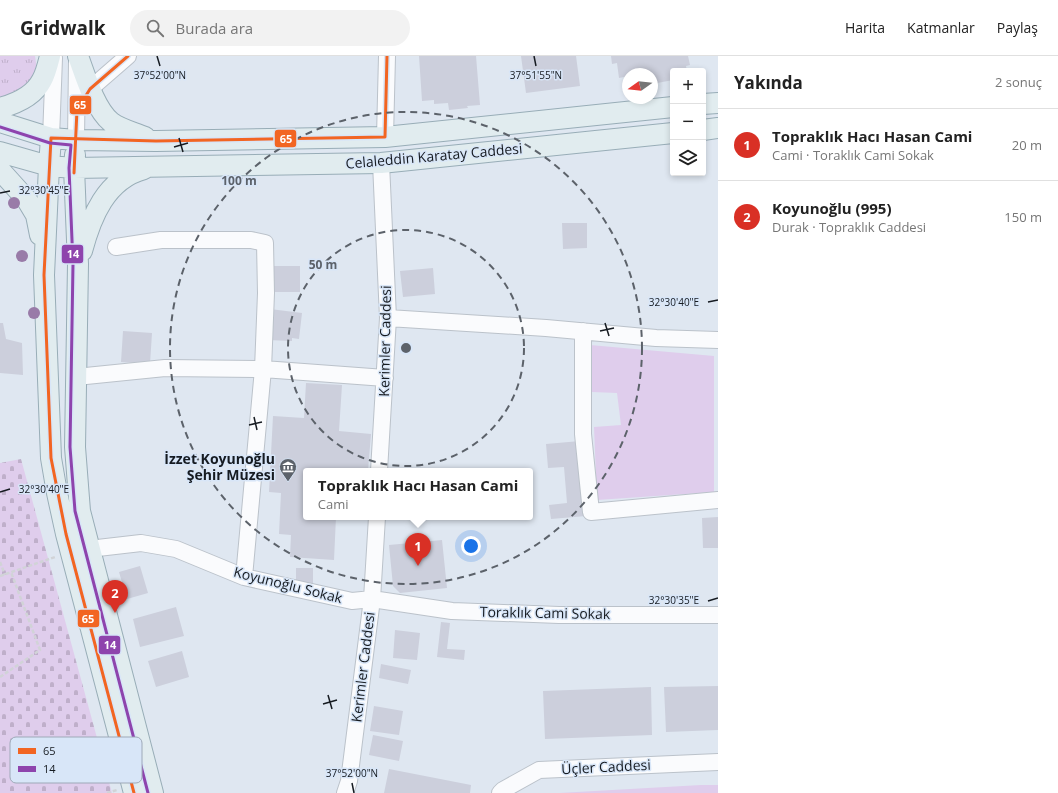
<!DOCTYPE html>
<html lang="tr">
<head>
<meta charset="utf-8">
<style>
  body { margin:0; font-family:"Open Sans",sans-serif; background:#f2f2f2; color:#222 }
  .controls { position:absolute; right:12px; top:12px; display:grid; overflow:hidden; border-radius:4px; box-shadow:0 2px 6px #0003 }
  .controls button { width:36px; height:36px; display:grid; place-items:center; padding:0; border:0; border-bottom:1px solid #e0e0e0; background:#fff; color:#222; font:20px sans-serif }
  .compass { position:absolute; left:622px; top:12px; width:36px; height:36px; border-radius:50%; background:#fff; box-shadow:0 2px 6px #0003; rotate:255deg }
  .you { position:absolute; left:471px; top:490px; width:14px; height:14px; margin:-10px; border:3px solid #fff; border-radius:50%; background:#1a73e8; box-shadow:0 0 0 6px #1a73e833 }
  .badge { display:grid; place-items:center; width:26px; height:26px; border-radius:50%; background:#d93025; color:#fff; font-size:13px; font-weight:700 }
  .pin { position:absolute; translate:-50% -33px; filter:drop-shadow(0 1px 2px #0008) }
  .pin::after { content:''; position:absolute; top:21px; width:14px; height:12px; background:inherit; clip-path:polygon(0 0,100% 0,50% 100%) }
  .popup { position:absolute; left:303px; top:412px; width:230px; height:52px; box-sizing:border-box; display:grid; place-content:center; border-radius:4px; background:#fff; filter:drop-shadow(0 1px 3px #0005); font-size:13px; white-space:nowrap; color:#767676 }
  .popup b { font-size:15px; color:#222 }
  .popup::after { content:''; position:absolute; left:50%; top:100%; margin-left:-8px; border:8px solid transparent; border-top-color:#fff }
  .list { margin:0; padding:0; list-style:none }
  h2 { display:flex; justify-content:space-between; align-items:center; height:52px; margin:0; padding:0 16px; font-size:17px }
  h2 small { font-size:13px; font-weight:400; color:#767676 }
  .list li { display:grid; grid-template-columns:26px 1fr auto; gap:12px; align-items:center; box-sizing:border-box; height:72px; padding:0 16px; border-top:1px solid #e0e0e0 }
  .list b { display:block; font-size:15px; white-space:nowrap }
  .list p { margin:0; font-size:13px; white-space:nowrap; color:#767676 }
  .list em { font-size:13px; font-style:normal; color:#767676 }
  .icon { flex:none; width:22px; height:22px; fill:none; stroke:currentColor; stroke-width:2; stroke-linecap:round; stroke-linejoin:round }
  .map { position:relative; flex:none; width:718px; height:737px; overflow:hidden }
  header { display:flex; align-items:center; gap:24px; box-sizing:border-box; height:56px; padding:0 20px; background:#fff; border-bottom:1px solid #e0e0e0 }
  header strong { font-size:19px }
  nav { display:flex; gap:22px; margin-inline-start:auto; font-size:14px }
  .search { width:280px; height:36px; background:#f2f2f2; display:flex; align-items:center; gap:10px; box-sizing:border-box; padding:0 14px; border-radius:22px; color:#767676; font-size:15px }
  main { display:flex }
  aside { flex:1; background:#fff }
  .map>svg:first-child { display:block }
</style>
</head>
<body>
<header>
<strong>Gridwalk</strong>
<div class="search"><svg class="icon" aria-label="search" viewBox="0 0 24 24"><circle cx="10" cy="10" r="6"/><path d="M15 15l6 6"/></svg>Burada ara</div>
<nav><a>Harita</a><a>Katmanlar</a><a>Paylaş</a></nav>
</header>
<main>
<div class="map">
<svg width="718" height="737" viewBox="0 0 718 737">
  <defs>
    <pattern id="cemetery-stones" width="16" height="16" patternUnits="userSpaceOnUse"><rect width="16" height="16" fill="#dfcdec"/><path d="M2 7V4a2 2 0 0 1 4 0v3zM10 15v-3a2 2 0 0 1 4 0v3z" fill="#bfafca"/></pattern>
    <pattern id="park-tufts" width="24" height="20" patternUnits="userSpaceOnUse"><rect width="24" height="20" fill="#dfcdec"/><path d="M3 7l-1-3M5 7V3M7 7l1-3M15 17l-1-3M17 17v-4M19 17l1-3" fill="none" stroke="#bfafca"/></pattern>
  </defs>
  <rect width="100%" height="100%" fill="#dfe7f1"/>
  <path fill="#dfcdec" d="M590,289L714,300V436L597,444L594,371L621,369L617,337L592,336Z
    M701,729H718V737H559Z"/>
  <path fill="url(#cemetery-stones)" d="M21,403L112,737H0V407Z"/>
  <path fill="url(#park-tufts)" d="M0,0H35L38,21L28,37L0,43Z"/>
  <path fill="#cccfdc" d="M419,0H476L480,49L467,50L468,52L449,54L448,47L434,48V44L422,45Z
    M521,0H576L580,30L526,37Z
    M611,0H688L690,9L686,10L687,15H673V24L652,28V18H628V32H626L624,21L619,22L617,7L612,8Z
    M562,167H587V192L563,193Z
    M274,210H300V236H274Z
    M433,212L435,238L403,241L400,215Z
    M270,253L302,257L299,283L292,282V285L267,284Z
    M0,267H3L6,283L22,287L23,319L0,317Z
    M123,275L152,277L150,308L121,306Z
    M306,327L342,329L339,375L371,378L368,415H306V461H336L334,504L290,501L291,479L279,478L281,437L269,436L273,360L304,362Z
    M580,385L586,460L551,463L549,449L567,447L564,411L548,412L546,388Z
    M718,461V492H703L702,462Z
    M442,484L447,532L400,537L393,530L389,489Z
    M140,510L148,537L127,543L119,516Z
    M296,512H313V530H296Z
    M176,551L184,580L140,591L133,563Z
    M441,566L450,567L447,593L465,594L464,604L437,601Z
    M395,574L420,577L417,604L393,602Z
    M182,595L189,621L156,631L148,605Z
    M381,608L411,614L408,628L379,622Z
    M718,630V674L666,676L664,631Z
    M651,631L652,679L545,683L543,635Z
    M374,650L403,655L399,679L370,675Z
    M373,679L403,685L399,705L369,699Z
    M389,713L471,729L470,737H384Z"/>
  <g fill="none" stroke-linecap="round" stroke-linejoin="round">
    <defs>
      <path id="minor" d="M84,43L90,33L128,0
        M385,81L387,0
        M51,82L54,2
        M76,84L77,6
        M116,191L161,184H251L265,187L266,237L263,313L244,521
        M388,262L546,272L656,282L718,284
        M583,275V378L591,456L718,444
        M76,321L165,312L263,313L385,322
        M379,415L388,262L381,107
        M89,493L141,487L176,493L244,521L352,545L372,543L452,555L559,559H718
        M345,737L349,725L372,543L377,461
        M500,737L503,734L539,714L718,706"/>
      <path id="major" d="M78,0C85,19 95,53 111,66C120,73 133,76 145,81
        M703,48L718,47
        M0,52C15,48 34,40 42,24C46,17 48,8 50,0
        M0,66L51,82L76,84L156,85L385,81L673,51
        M703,74L718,72
        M51,82L49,110L44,219L51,402L57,437L66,478L134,737
        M0,96L49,110L74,112L381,107L673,77
        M75,99L74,112L78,208L75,391L80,455L153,737
        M0,114L27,144L36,159L40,179
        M82,195C91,161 106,123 144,113"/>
    </defs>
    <use href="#minor" stroke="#bbc2ca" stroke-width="18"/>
    <use href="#major" stroke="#98adb7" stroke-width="22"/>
    <path stroke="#d1d3d7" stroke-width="2.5" stroke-dasharray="4 2" stroke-linecap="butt" d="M0,506L5,519
      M0,520L55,501
      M0,621L40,594L11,516
      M107,737L117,734"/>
    <use href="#minor" stroke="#fafbfd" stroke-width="16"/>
    <use href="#major" stroke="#e1ecef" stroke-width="20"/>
    <defs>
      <path id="bus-1" d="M74,117L77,54L90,33L128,0
        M134,737L66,478L51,402L44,219L51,82L156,85L385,81L387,0"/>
      <path id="bus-2" d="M0,71L50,87L71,89L69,112L73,208L70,391L75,455L148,737"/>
    </defs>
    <use href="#bus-1" stroke="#d8e6f8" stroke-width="6"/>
    <use href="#bus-2" stroke="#d8e6f8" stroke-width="6"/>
    <use href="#bus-1" stroke="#f26522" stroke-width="3"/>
    <use href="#bus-2" stroke="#8e44ad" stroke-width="3"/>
  </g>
  <g fill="#997ba8">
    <circle cx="14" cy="147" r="6"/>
    <circle cx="22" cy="200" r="6"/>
    <circle cx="34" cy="257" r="6"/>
  </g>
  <path fill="none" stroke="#161b21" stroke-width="1.5" d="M157,0L160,10M534,0L536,10M179,82L183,96M174,91L188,87M0,137L10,135M708,246L718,244M605,267L609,280M600,275L614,272M254,361L257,374M249,369L262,366M0,436L10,433M708,545L718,542M328,639L332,653M323,648L337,644M352,727L354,737"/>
  <g fill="none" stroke="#5c626a" stroke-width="2" stroke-dasharray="7 5">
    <circle cx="406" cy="292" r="118"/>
    <circle cx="406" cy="292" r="236"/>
  </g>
  <defs>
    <symbol id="museum-pin" viewBox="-11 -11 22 30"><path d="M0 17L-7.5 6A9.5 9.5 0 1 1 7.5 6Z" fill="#5c626a" stroke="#d8e6f8"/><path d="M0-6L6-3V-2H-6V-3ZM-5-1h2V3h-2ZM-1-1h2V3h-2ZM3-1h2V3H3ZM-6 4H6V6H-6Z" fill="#fff"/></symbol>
  </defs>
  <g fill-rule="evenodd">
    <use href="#museum-pin" x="278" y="401" width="20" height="27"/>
  </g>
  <g text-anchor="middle" stroke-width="3" stroke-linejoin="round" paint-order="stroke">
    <g font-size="14" fill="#161b21" stroke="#d8e6f8">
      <text transform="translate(434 100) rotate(-5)" y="5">Celaleddin Karatay Caddesi</text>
      <text transform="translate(385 285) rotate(-89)" y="5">Kerimler Caddesi</text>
      <text transform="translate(288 529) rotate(14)" y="5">Koyunoğlu Sokak</text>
      <text transform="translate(545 557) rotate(1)" y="5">Toraklık Cami Sokak</text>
      <text transform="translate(363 611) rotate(-83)" y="5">Kerimler Caddesi</text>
      <text transform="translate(606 711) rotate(-3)" y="5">Üçler Caddesi</text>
    </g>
    <g font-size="14" font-weight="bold" fill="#161b21" stroke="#d8e6f8" text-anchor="end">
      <text x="275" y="408">İzzet Koyunoğlu<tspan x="275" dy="16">Şehir Müzesi</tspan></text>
    </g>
  </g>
  <rect x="10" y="681" width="132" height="46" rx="6" fill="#d8e6f8" stroke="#9ea9b8" stroke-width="1"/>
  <rect x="18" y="692" width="18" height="6" fill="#f26522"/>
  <rect x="18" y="710" width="18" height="6" fill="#8e44ad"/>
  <g font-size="11" fill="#161b21">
    <text x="43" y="699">65</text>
    <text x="43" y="717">14</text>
  </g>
  <g font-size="10" text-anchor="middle" fill="#161b21" stroke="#d8e6f8" stroke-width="3" stroke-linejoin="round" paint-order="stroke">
    <text x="160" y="23">37°52'00"N</text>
    <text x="536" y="23">37°51'55"N</text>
    <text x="44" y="138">32°30'45"E</text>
    <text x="674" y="250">32°30'40"E</text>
    <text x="44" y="437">32°30'40"E</text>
    <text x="674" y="548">32°30'35"E</text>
    <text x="352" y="721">37°52'00"N</text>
  </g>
  <circle cx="406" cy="292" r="6" fill="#5c626a" stroke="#d8e6f8" stroke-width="2"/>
  <g font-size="12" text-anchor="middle" font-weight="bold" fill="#5c626a" stroke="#d8e6f8" stroke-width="3" stroke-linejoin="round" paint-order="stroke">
    <text x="239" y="129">100 m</text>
    <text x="323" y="213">50 m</text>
  </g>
  <g stroke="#d8e6f8" stroke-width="1.5">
    <rect x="69" y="39" width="23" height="20" rx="4" fill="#f26522"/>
    <rect x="274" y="73" width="23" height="19" rx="4" fill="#f26522"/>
    <rect x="61" y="188" width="23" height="20" rx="4" fill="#8e44ad"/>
    <rect x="77" y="553" width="23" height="19" rx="4" fill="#f26522"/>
    <rect x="98" y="579" width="23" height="20" rx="4" fill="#8e44ad"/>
  </g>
  <g font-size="11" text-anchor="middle" font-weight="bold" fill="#fff">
    <text x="80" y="53">65</text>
    <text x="286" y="87">65</text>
    <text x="73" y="202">14</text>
    <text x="88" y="567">65</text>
    <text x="110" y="593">14</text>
  </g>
</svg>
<div class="controls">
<button>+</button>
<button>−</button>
<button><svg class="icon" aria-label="layers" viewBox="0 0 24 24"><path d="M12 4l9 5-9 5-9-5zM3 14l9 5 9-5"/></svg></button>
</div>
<svg class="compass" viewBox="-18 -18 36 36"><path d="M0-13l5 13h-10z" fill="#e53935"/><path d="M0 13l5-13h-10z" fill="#767676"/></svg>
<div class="you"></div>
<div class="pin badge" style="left:418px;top:510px">1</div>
<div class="popup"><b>Topraklık Hacı Hasan Cami</b>Cami</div>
<div class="pin badge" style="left:115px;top:557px">2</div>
</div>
<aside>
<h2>Yakında<small>2 sonuç</small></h2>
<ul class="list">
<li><span class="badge">1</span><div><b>Topraklık Hacı Hasan Cami</b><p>Cami · Toraklık Cami Sokak</p></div><em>20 m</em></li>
<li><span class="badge">2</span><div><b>Koyunoğlu (995)</b><p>Durak · Topraklık Caddesi</p></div><em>150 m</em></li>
</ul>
</aside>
</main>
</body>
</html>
